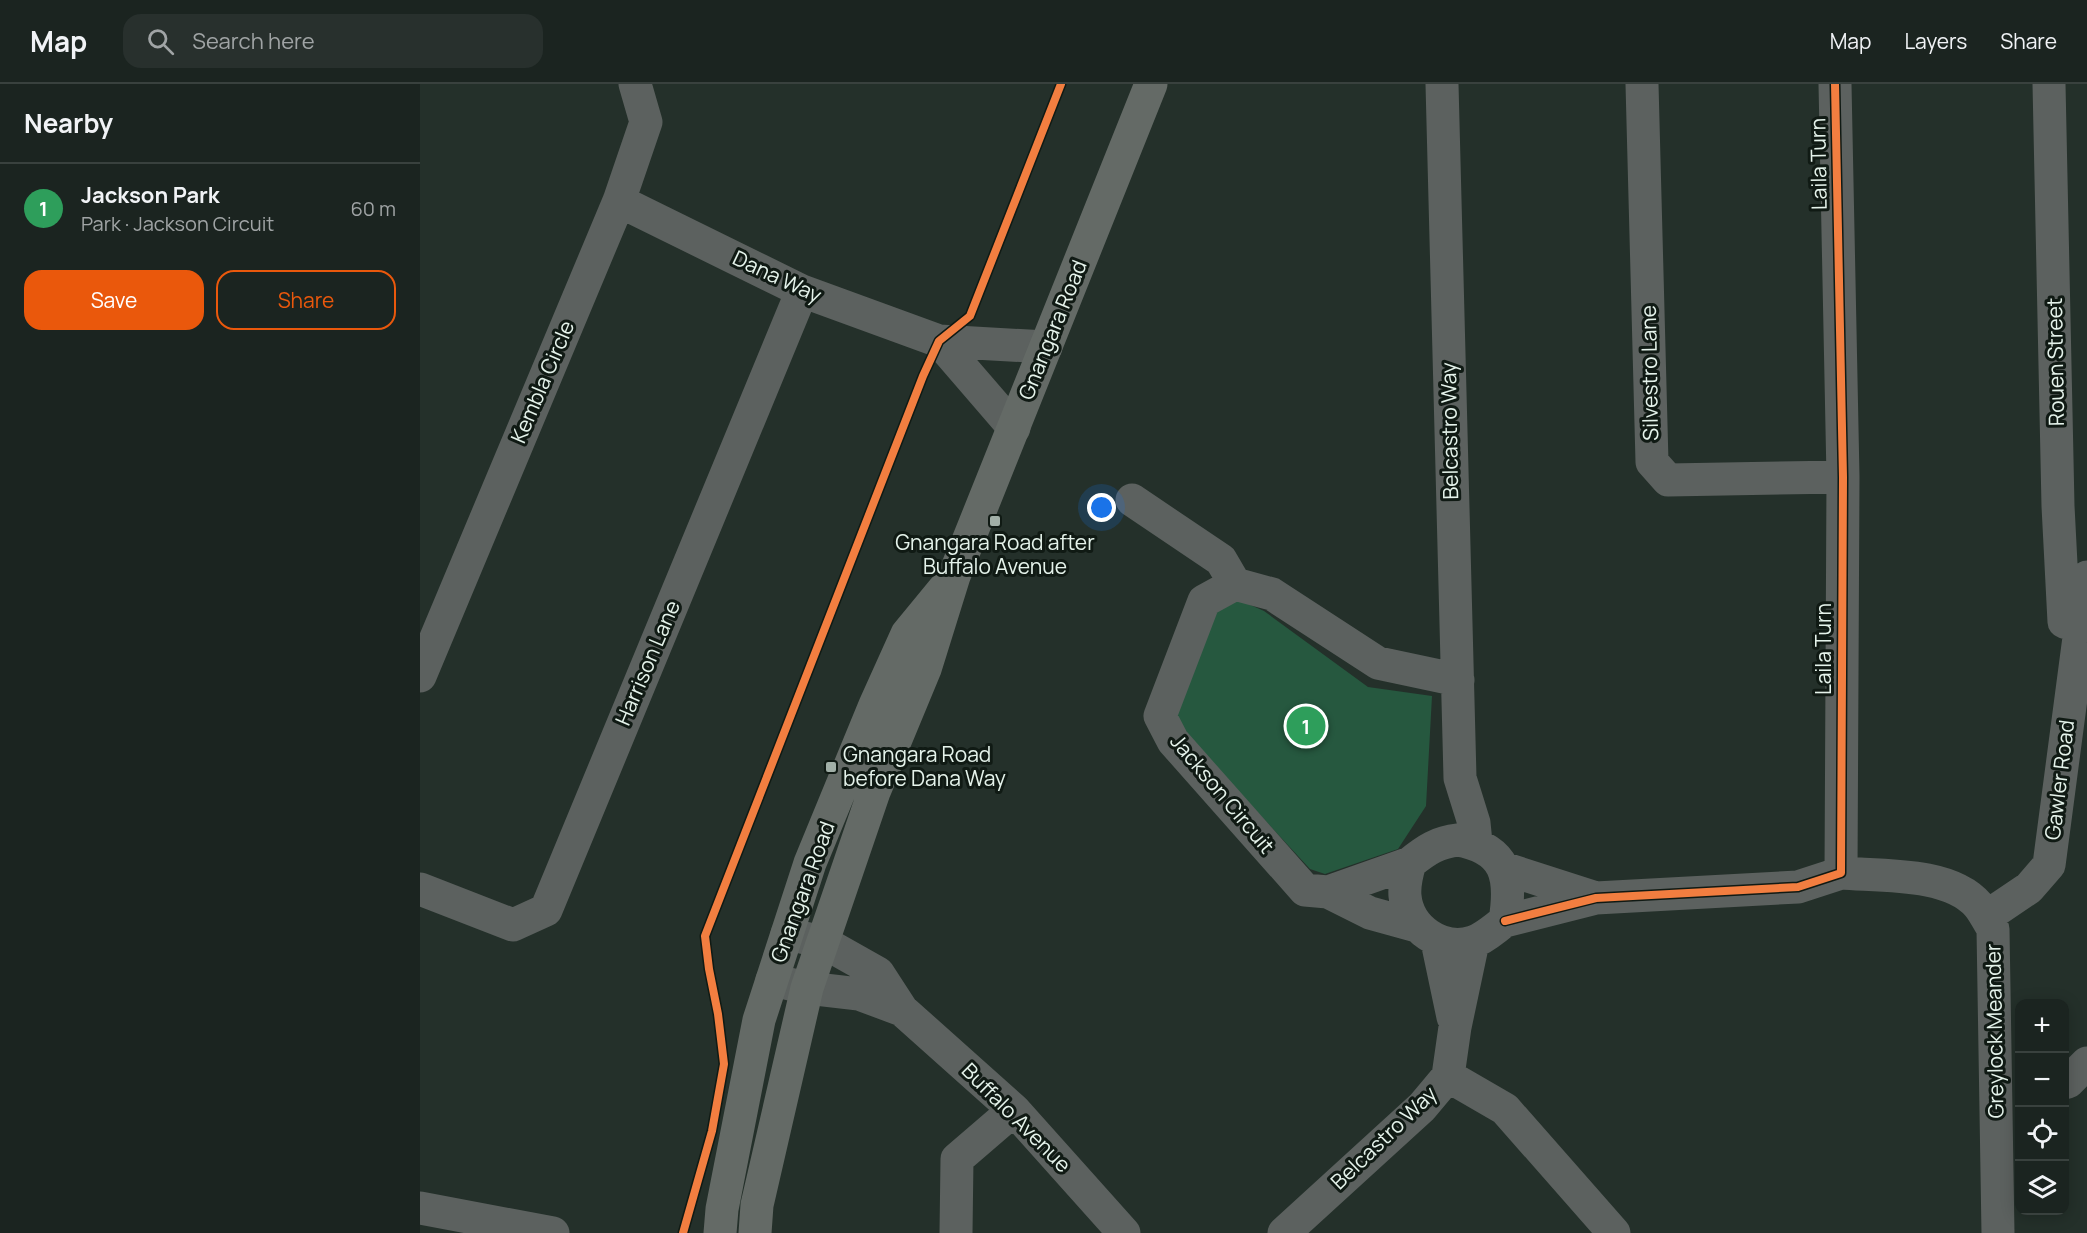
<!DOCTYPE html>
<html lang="en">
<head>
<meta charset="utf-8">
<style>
  body { margin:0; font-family:Manrope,sans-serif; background:#28302d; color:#f1f3f6 }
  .controls { position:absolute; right:18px; bottom:18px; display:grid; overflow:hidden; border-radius:12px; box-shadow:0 3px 15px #0003 }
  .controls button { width:54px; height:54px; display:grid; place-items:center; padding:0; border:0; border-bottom:2px solid #39413e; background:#1b2420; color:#f1f3f6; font:30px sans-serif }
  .you { position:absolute; left:682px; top:424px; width:21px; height:21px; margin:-15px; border:4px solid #fff; border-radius:50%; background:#1a73e8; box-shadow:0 0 0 9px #1a73e833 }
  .badge { display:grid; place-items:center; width:39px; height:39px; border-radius:50%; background:#ea580c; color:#fff; font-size:20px; font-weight:700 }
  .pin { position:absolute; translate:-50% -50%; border:3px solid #fff; box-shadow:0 2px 6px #0006 }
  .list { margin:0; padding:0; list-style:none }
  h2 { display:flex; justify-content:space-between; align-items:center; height:78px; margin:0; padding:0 24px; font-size:26px }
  h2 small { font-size:20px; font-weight:400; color:#a0a4a5 }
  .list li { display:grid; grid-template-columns:39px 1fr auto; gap:18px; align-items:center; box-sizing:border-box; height:90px; padding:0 24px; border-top:2px solid #39413e }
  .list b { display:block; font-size:22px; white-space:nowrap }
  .list p { margin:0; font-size:20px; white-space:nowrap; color:#a0a4a5 }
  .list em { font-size:20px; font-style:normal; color:#a0a4a5 }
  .actions { display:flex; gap:12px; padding:18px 24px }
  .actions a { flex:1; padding:14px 0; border:2px solid #ea580c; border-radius:18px; text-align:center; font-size:21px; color:#ea580c }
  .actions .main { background:#ea580c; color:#fff }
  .icon { flex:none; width:33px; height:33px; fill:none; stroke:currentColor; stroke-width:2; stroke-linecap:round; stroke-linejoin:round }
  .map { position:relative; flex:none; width:1667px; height:1149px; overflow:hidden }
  header { display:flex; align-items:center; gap:36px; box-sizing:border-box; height:84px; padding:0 30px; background:#1b2420; border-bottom:2px solid #39413e }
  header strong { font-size:28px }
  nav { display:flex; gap:33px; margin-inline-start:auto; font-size:21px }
  .search { width:420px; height:54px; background:#28302d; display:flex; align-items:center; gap:15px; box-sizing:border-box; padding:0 21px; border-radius:18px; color:#a0a4a5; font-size:22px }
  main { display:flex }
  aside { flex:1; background:#1b2420 }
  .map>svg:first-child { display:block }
</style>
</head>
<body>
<header>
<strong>Map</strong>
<div class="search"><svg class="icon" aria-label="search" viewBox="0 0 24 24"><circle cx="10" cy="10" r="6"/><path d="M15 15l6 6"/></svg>Search here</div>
<nav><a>Map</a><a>Layers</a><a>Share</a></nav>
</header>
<main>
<aside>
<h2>Nearby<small></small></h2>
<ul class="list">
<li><span class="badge" style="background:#2e9e5b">1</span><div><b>Jackson Park</b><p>Park · Jackson Circuit</p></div><em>60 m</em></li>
</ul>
<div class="actions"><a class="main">Save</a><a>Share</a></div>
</aside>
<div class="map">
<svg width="1667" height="1149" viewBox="0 0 1667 1149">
  <rect width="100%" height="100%" fill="#24302a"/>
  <path fill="#26583f" d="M817,515L844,527L948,603L1012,612L1006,722L978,765L905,790L890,785L770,655L752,630L795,525Z"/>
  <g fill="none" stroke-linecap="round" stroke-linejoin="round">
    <path stroke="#5c615f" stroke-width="33" d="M1022,0L1040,694L1054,739L1056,759
      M1222,0L1232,378L1248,396L1423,393
      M1629,0L1638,422L1644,538L1660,543
      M199,117L382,207L519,257L626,263
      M519,257L594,344
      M712,416L801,476L815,500
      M0,592L199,117L226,38L215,0
      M1038,756C1087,765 1092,793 1085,837C1075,844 1065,854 1053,858C1021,868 988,844 985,812C984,801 987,789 990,779C1006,766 1018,758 1038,756Z
      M990,779L908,808L885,806L753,657L740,632L784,517L815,500L852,510L958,579L1038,596
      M1083,784L1176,814
      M1421,789C1461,792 1530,788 1558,821C1564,828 1568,837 1573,845L1578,1149
      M0,805L93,841L126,826L382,207
      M908,808L950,829L997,842
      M1566,833L1609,804L1629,781L1667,493
      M1085,837L1176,814L1378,803L1421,789L1423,393L1415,0
      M367,850L403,858L458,889L482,926L594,1026L704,1149
      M1017,857L1033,933
      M352,896L387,904L439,910L482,926
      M1028,992L1085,1025L1194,1149
      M1644,999L1648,998L1667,979
      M0,1124L133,1149
      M536,1149L537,1075L594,1026
      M864,1149L1002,1023L1028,992L1035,943L1053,858"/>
    <path stroke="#646a66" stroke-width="33" d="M300,1149L302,1125L339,936L390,779L455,621L487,550L524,505
      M335,1149L337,1121L387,904L454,708L505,585L534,492L731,0"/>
    <defs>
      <path id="cycleway" d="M1085,837L1176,814L1378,803L1421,789L1423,393L1415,0
        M263,1149L292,1047L304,980L298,930L289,885L285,852L503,292L519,257L550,232L641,0"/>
    </defs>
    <use href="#cycleway" stroke="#101a14" stroke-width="11"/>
    <use href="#cycleway" stroke="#f27e40" stroke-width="8"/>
  </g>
  <g fill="#a1afa7" stroke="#101a14" stroke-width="2">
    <rect x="569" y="431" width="12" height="12" rx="3"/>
    <rect x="405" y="677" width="12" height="12" rx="3"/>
  </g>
  <g text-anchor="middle" stroke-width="6" stroke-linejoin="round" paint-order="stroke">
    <g font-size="21" fill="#e5f3eb" stroke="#101a14">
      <text transform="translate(1399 80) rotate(-91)" y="7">Laila Turn</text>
      <text transform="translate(357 193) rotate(25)" y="7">Dana Way</text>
      <text transform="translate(633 246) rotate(-68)" y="7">Gnangara Road</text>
      <text transform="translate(1636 278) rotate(-91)" y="7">Rouen Street</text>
      <text transform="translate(1230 289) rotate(-91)" y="7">Silvestro Lane</text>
      <text transform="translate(123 298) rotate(-67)" y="7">Kembla Circle</text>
      <text transform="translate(1030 347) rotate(-91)" y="7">Belcastro Way</text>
      <text transform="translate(1404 565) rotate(-90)" y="7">Laila Turn</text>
      <text transform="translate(228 579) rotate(-67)" y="7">Harrison Lane</text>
      <text transform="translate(1640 696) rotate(-83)" y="7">Gawler Road</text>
      <text transform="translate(802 710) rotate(50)" y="7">Jackson Circuit</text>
      <text transform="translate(383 808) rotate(-70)" y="7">Gnangara Road</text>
      <text transform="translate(1575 947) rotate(-91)" y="7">Greylock Meander</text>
      <text transform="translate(596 1034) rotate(45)" y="7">Buffalo Avenue</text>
      <text transform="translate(964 1054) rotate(-44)" y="7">Belcastro Way</text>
    </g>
    <g font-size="21" fill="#e5f3eb" stroke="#101a14">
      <text x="575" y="466">Gnangara Road after<tspan x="575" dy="24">Buffalo Avenue</tspan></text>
      <text x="423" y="678" text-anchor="start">Gnangara Road<tspan x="423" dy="24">before Dana Way</tspan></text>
    </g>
  </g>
</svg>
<div class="controls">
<button>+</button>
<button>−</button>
<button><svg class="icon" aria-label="locate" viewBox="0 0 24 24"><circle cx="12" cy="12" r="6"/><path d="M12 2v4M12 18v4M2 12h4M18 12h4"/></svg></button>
<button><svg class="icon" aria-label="layers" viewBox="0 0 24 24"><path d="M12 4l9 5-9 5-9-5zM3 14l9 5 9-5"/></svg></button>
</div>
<div class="you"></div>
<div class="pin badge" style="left:886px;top:642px;background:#2e9e5b">1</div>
</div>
</main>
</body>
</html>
